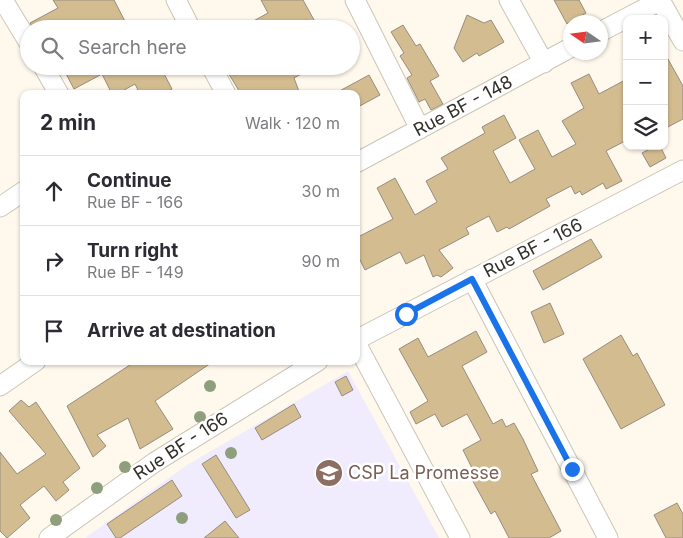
<!DOCTYPE html>
<html lang="en">
<head>
<meta charset="utf-8">
<style>
  body { margin:0; font-family:Inter,sans-serif; background:#f7f7f7; color:#2b2b33 }
  .controls { position:absolute; right:15px; top:15px; display:grid; overflow:hidden; border-radius:10px; box-shadow:0 1px 4px #0004 }
  .controls button { width:45px; height:45px; display:grid; place-items:center; padding:0; border:0; border-bottom:1px solid #e1e1e2; background:#fff; color:#2b2b33; font:25px sans-serif }
  .compass { position:absolute; left:563px; top:15px; width:45px; height:45px; border-radius:50%; background:#fff; box-shadow:0 1px 4px #0004; rotate:283deg }
  .stop { position:absolute; width:15px; height:15px; margin:-11px; border:4px solid #1a73e8; border-radius:50%; background:#fff }
  .stop.end { background:#1a73e8; border-color:#fff; box-shadow:0 1px 5px #0008 }
  .list { margin:0; padding:0; list-style:none }
  h2 { display:flex; justify-content:space-between; align-items:center; height:65px; margin:0; padding:0 20px; font-size:21px }
  h2 small { font-size:16px; font-weight:400; color:#7c7c81 }
  .list li { display:grid; grid-template-columns:32px 1fr auto; gap:15px; align-items:center; box-sizing:border-box; height:70px; padding:0 20px; border-top:1px solid #e1e1e2 }
  .list b { display:block; font-size:19px; white-space:nowrap }
  .list p { margin:0; font-size:16px; white-space:nowrap; color:#7c7c81 }
  .list em { font-size:16px; font-style:normal; color:#7c7c81 }
  .icon { flex:none; width:28px; height:28px; fill:none; stroke:currentColor; stroke-width:2; stroke-linecap:round; stroke-linejoin:round }
  .map { position:relative; flex:none; width:683px; height:538px; overflow:hidden }
  .search { position:absolute; background:#fff; box-shadow:0 1px 4px #0004; left:20px; top:20px; width:340px; height:55px; display:flex; align-items:center; gap:12px; box-sizing:border-box; padding:0 18px; border-radius:28px; color:#7c7c81; font-size:19px }
  .panel { position:absolute; background:#fff; box-shadow:0 1px 4px #0004; left:20px; top:90px; width:340px; height:275px; border-radius:10px }
  .map>svg:first-child { display:block }
</style>
</head>
<body>
<div class="map">
<svg width="683" height="538" viewBox="0 0 683 538">
  <rect width="100%" height="100%" fill="#fff8ed"/>
  <path fill="#f1ecfd" d="M348,371L439,538H85L187,465Z"/>
  <path fill="#d4bc91" stroke="#958d80" d="M53,0H114L129,29H34L30,23L58,8Z
    M261,0H303L319,29H239L268,13Z
    M554,0H579L586,13L567,24Z
    M467,15L484,23L491,20L504,42L479,56L477,53L463,62L454,48Z
    M403,25L416,46L420,44L439,76L430,81L443,104L431,110L425,99L419,102L407,78L412,75L400,56L404,53L391,32Z
    M664,52L683,86V119L664,129Z
    M62,66H160L172,89L163,94H140L135,84L117,94H112L102,74L74,89Z
    M224,66H257L260,72L271,66H315L294,78L300,94H241Z
    M589,74L599,94L627,79V140L606,151L622,181L606,189L603,183L582,195L580,191L575,194L571,186L546,199L550,206L509,229L507,227L497,232L489,216L466,228L469,234L439,250L453,268L441,277L437,275L433,277L424,255L406,264L400,252L365,270L356,252V238L393,219L377,188L395,178L415,215L437,202L426,181L448,169L441,158L485,133L482,127L504,115L516,138L493,151L510,183L535,169L519,140L538,130L552,157L576,144L562,121L584,108L571,83Z
    M369,75L380,95L356,108V94H334Z
    M655,146H660L666,158L650,167L642,153Z
    M591,239L602,257L543,290L533,271Z
    M550,303L564,334L544,343L531,312Z
    M476,331L487,352L462,366L493,424L502,419L506,427L514,423L523,439L538,471L531,474L561,531L549,538H509L495,511L491,514L470,476L475,474L463,450L481,440L467,414L442,427L435,414L416,424L410,412L428,401L399,349L418,338L428,357Z
    M621,335L633,356L637,353L665,405L621,429L583,359Z
    M136,361H214L155,401L173,429L140,449L128,418L97,435L106,446L93,457L67,406Z
    M346,376L353,390L342,396L335,382Z
    M21,400L29,407L36,402L80,468L63,482L69,490L56,501L44,486L20,505L30,518L7,538L0,531V452L17,474L46,454L9,411Z
    M294,404L301,417L262,440L255,428Z
    M216,455L250,510L236,518L202,464Z
    M172,480L182,496L120,538H116L107,524Z
    M677,503L683,514V538H666L654,515Z
    M225,521L239,538H204Z"/>
  <g fill="none" stroke-linecap="round" stroke-linejoin="round">
    <defs>
      <path id="minor" d="M3,0L29,43
        M176,0L191,29
        M355,0L420,129
        M509,0L544,63
        M660,0L683,41
        M600,32L661,0
        M43,66L59,94
        M211,66L226,94
        M356,163L570,48
        M0,207L24,191
        M472,279L608,538
        M356,340L683,170
        M356,343L460,538
        M0,386L36,361
        M49,538L155,462L318,361"/>
    </defs>
    <use href="#minor" stroke="#ccc4b7" stroke-width="21"/>
    <use href="#minor" stroke="#fff" stroke-width="19"/>
  </g>
  <g fill="#8d9f7d">
    <circle cx="210" cy="386" r="6"/>
    <circle cx="200" cy="417" r="6"/>
    <circle cx="231" cy="453" r="6"/>
    <circle cx="125" cy="467" r="6"/>
    <circle cx="97" cy="488" r="6"/>
    <circle cx="182" cy="518" r="6"/>
    <circle cx="56" cy="520" r="6"/>
  </g>
  <g fill="none" stroke-linecap="round" stroke-linejoin="round">
    <path stroke="#1a73e8" stroke-width="6" d="M406,314L472,279L572,469"/>
  </g>
  <defs>
    <symbol id="school-disc" viewBox="-11 -11 22 22"><circle r="9.5" fill="#8d6e63" stroke="#fff"/><path d="M0-5L7-2L0 1L-7-2ZM-4 1L0 2.5L4 1V4Q0 6-4 4Z" fill="#fff"/></symbol>
  </defs>
  <g fill-rule="evenodd">
    <use href="#school-disc" x="313" y="457" width="32" height="32"/>
  </g>
  <g text-anchor="middle" stroke-width="5" stroke-linejoin="round" paint-order="stroke">
    <g font-size="18" fill="#33302a" stroke="#fff">
      <text transform="translate(463 106) rotate(-28)" y="6">Rue BF - 148</text>
      <text transform="translate(533 248) rotate(-27)" y="6">Rue BF - 166</text>
      <text transform="translate(181 446) rotate(-33)" y="6">Rue BF - 166</text>
    </g>
    <g font-size="18" fill="#785e54" stroke="#fff" text-anchor="start">
      <text x="348" y="479">CSP La Promesse</text>
    </g>
  </g>
</svg>
<div class="controls">
<button>+</button>
<button>−</button>
<button><svg class="icon" aria-label="layers" viewBox="0 0 24 24"><path d="M12 4l9 5-9 5-9-5zM3 14l9 5 9-5"/></svg></button>
</div>
<svg class="compass" viewBox="-18 -18 36 36"><path d="M0-13l5 13h-10z" fill="#e53935"/><path d="M0 13l5-13h-10z" fill="#7c7c81"/></svg>
<div class="stop" style="left:406px;top:314px"></div>
<div class="stop end" style="left:572px;top:469px"></div>
<div class="search"><svg class="icon" aria-label="search" viewBox="0 0 24 24"><circle cx="10" cy="10" r="6"/><path d="M15 15l6 6"/></svg>Search here</div>
<section class="panel">
<h2>2 min<small>Walk · 120 m</small></h2>
<ul class="list">
<li><svg class="icon" aria-label="ahead" viewBox="0 0 24 24"><path d="M12 20V5M6 11l6-6 6 6"/></svg><div><b>Continue</b><p>Rue BF - 166</p></div><em>30 m</em></li>
<li><svg class="icon" aria-label="right" viewBox="0 0 24 24"><path d="M7 20v-9h11M14 6l5 5-5 5"/></svg><div><b>Turn right</b><p>Rue BF - 149</p></div><em>90 m</em></li>
<li><svg class="icon" aria-label="arrive" viewBox="0 0 24 24"><path d="M6 21V4h12l-3 4 3 4H6"/></svg><div><b>Arrive at destination</b></div></li>
</ul>
</section>
</div>
</body>
</html>
